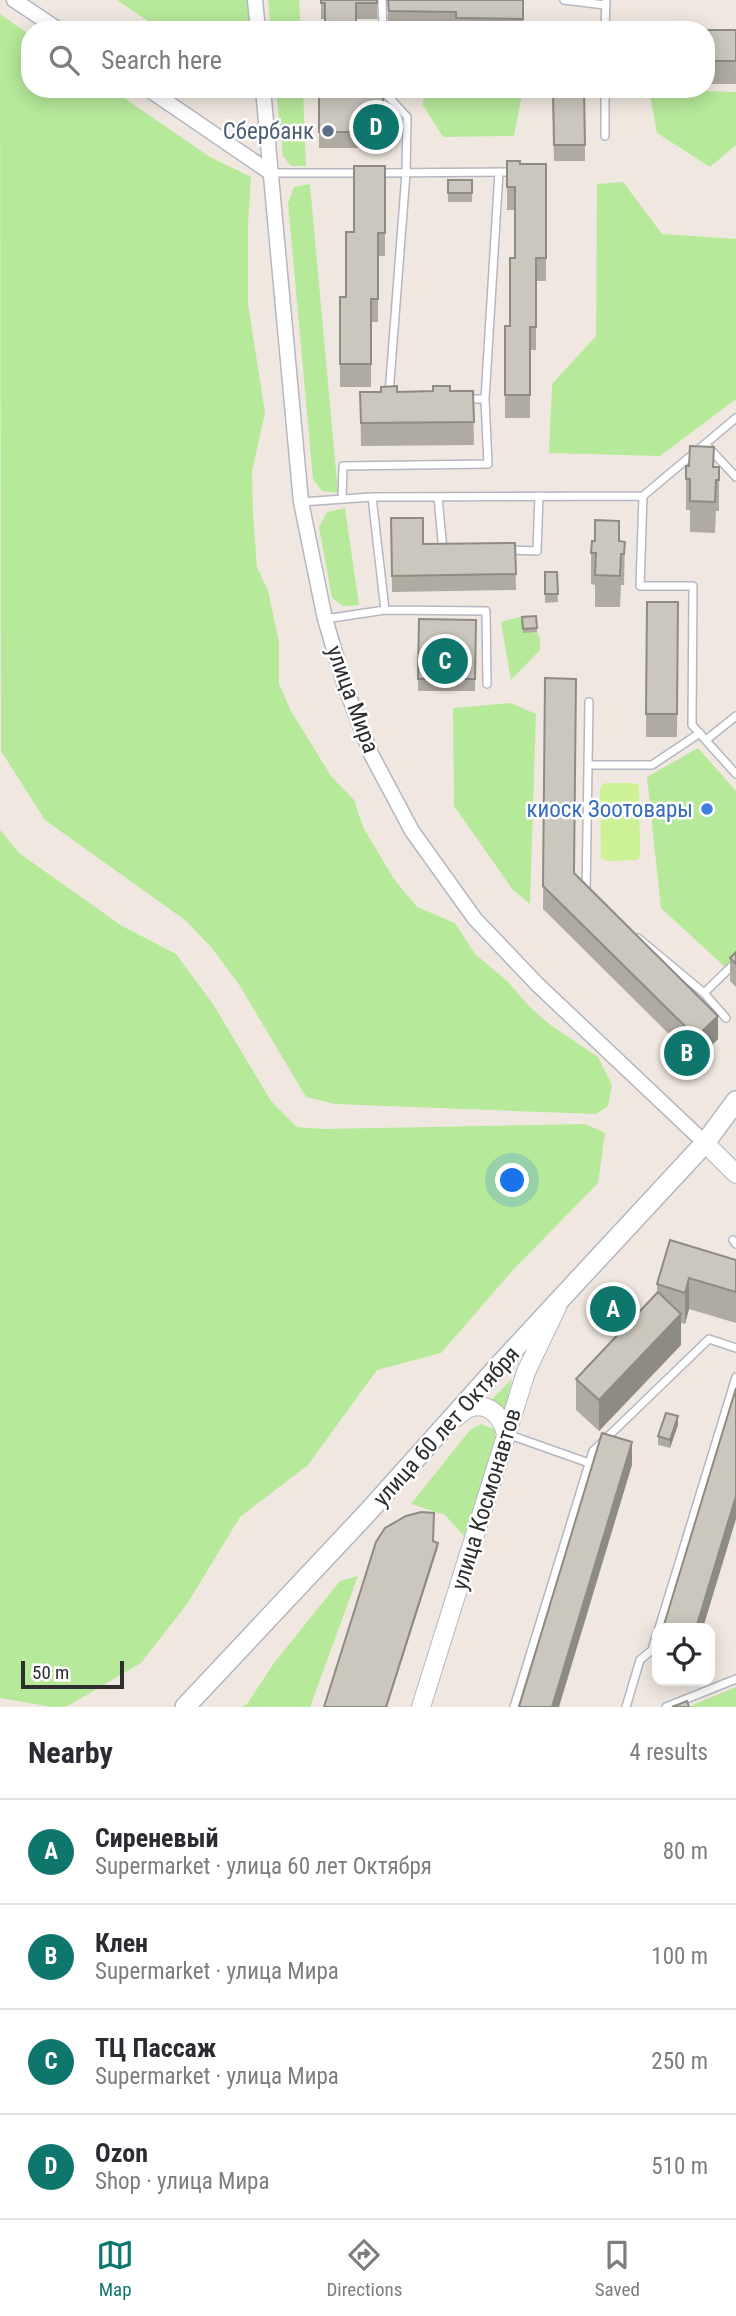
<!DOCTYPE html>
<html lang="en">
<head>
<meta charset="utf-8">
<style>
  body { margin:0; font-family:"Roboto Condensed",sans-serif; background:#f7f7f7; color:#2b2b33 }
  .controls { position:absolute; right:21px; bottom:21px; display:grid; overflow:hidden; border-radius:14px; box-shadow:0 4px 18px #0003 }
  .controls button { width:63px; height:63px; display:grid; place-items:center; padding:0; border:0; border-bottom:2px solid #e1e1e2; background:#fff; color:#2b2b33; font:35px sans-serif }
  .scale { position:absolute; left:21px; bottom:18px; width:103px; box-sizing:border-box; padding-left:7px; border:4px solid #2e2e2e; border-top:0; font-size:19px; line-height:24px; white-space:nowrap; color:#2e2e2e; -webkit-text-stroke:5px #fff; paint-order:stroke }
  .you { position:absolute; left:513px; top:1181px; width:24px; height:24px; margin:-18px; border:5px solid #fff; border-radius:50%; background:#1a73e8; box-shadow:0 0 0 10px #1a73e833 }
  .badge { display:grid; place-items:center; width:46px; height:46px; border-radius:50%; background:#0f766e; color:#fff; font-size:23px; font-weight:700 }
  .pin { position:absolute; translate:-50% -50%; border:4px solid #fff; box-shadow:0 2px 7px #0006 }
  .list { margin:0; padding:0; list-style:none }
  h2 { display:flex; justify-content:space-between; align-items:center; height:91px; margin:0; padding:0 28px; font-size:30px }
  h2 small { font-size:23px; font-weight:400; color:#7c7c81 }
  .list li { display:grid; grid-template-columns:46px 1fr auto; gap:21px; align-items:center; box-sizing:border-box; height:105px; padding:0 28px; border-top:2px solid #e1e1e2 }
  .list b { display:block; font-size:26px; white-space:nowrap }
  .list p { margin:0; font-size:23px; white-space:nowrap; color:#7c7c81 }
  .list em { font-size:23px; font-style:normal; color:#7c7c81 }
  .icon { flex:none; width:38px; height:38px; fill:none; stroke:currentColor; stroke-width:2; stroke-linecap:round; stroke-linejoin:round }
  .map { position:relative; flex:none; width:736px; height:1707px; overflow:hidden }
  .search { position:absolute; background:#fff; box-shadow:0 4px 18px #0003; left:21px; right:21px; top:21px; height:77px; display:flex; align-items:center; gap:18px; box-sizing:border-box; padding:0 24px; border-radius:28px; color:#7c7c81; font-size:26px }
  .sheet { height:511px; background:#fff }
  nav { display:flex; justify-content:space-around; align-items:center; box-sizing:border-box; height:98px; border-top:2px solid #e1e1e2; background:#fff; font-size:19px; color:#7c7c81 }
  nav a { display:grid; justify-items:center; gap:4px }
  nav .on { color:#0f766e }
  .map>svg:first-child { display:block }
</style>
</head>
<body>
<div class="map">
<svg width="736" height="1707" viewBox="0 0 736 1707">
  <rect width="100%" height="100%" fill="#f0e8e0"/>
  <path fill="#b7e99a" d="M117,0H249L248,30H161Z
    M268,0H299L301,30H271Z
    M0,14L30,35V89H111L210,157L251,177L248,225V304L265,413L252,471L253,515L257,567L268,591L279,642V684L291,711L331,776L354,800L364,829L394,879L417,907L455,923L475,954L508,982L529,1006L549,1024L598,1057L612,1085L608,1106L596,1114L335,1104L306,1097L240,986L211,947L185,920L45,820L1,751Z
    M276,89H303L306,166H291L283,156Z
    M424,89H523L514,136L443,137L423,105Z
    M649,89L736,92V145L710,167L657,133Z
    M623,182L662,234L736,239V399L660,456L549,453L552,384L596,336L597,184Z
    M310,184L338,493L322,491L313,479L288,203L294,187Z
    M345,508L359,605L343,606L332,598L319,527L327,512Z
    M527,615L540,638V650L511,680L501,622Z
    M511,703L536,714L530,904L513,890L454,806L453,708Z
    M698,748L736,791V958L726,968L661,908L647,777Z
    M0,830L19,853L122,926L176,954L213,1004L271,1101L297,1127L322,1129L585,1124L605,1133L598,1183L514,1269L441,1353L377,1370L308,1465L240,1517L187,1604L141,1663L66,1707H52L0,1698Z
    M512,1379L505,1410L490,1401Z
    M481,1424L494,1429L496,1439L464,1536L445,1515L411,1504L470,1430Z
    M358,1576L310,1707H242L247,1704L274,1663L340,1581Z
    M736,1687V1707H688Z"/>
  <path fill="#cdf195" d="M607,783H633L639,785L640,856L637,860L608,861L601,858L600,789L603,784Z"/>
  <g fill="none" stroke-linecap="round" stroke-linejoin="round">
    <defs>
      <path id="service" d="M382,0L383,30
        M564,0L605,5
        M605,30L606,0
        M385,89V93L407,117L406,173L389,394
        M605,136V89
        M271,173H362
        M377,173L511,172
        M467,399H485L499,172
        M708,447L736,477
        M643,496L736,418
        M372,497L385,610
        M438,497L443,551
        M342,499L343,466L488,464L485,399
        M301,502L372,497L643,496L640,586H693L692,725L736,774
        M507,550L537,551L539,496
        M325,619L385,610L486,611L487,684
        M706,740L736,716
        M588,765H652L700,733
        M586,894L589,702
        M638,938L704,993L726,1018
        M704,993L736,962
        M733,1240L736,1244
        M507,1434L589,1463
        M659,1628L736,1377
        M514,1707L593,1451L709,1339L736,1348
        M626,1707L640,1660L652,1650L657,1633
        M666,1707L736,1679"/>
      <path id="minor" d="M14,0L59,30
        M255,0L258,30
        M148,89L271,173
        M263,89L301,502L325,619L345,686L371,754L412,831L475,919L538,985L705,1143"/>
      <path id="tertiary" d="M705,1143L736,1174
        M455,1418C459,1415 464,1410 469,1408C489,1401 502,1417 506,1434
        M421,1707L526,1372L557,1307"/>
      <path id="secondary" d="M185,1707L368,1512L503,1361L705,1143L736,1101"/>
    </defs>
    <use href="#service" stroke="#b4b7c2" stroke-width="10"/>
    <use href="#minor" stroke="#b4b7c2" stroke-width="17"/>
    <use href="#tertiary" stroke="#b4b7c2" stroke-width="20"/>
    <use href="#secondary" stroke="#b4b7c2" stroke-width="22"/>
    <use href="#service" stroke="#fff" stroke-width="7"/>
    <use href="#minor" stroke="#fff" stroke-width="14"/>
    <use href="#tertiary" stroke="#fff" stroke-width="18"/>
    <use href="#secondary" stroke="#fff" stroke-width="19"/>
  </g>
  <path fill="#afaba3" d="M321,0H377V19H321Z
    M388,0H524L523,30H388Z
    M695,30H736V84H706V30Z
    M552,89L585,145V161H554Z
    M319,94H383V140H359V148H319Z
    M507,161L520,164H546V281H536V350H530V418H505V326H510L515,258V210H507Z
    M385,166V256H378V322H371V387H340V297H346L354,232Z
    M448,180H472V202H448Z
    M473,391L474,445L361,446L360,392Z
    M714,467H719V511H716L715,533L690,532V510H686V479Z
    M391,518L423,544L515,543L516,590L392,592Z
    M619,541L625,542L624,585H621L620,607H595V585L591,584V553Z
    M545,572H557L558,602L545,603Z
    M647,602H678L677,737H646Z
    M536,616L537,632L523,633L522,617Z
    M419,619L476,620L475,691H418Z
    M545,678L574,873L718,1039L696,1061L543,909Z
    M736,952V987L730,981V958Z
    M736,1260V1323L689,1309L685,1324L681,1323V1345L599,1431L576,1410V1379L657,1294V1284Z
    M595,1306L630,1308L609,1329L595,1315Z
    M678,1425L670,1448L658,1445V1436Z
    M657,1648V1675H656V1652Z"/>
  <path fill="#8e8b85" d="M718,1016V1039L696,1061V1037Z
    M689,1278V1309L685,1324V1293Z
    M630,1299V1308L609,1329V1321Z
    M681,1314V1345L599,1431V1400Z
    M678,1416V1425L670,1448V1440Z
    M632,1442V1465L559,1707H552Z
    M736,1496V1519L703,1628H696Z
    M438,1543V1547L387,1707H386Z"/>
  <path fill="#cbc7be" stroke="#8e8b85" stroke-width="2" d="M321,0H377V3H356V30H325V3H321Z
    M388,0H523V19L456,18V12L389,11Z
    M628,23L695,24V30H736V61H706V30H628Z
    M325,89H356V94H383V124H359V132H319V94H325Z
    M553,89H584L585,145H554Z
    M507,161H520V164H546V258H536V327H530V395H505V326H510V258H515V187H507Z
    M354,166H385V233H378V299H371V364H340V297H346V232H354Z
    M448,180H472V193H448Z
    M397,386V392L433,391V386H450V391H473L474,422L361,423L360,392H381V387Z
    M690,446L714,447L713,467H719V480H716L715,502L690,501V479H686V466H689Z
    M391,518H423V544L515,543L516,574L392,576Z
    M595,520L619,521V541L625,542L624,554H621L620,576L595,575L596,553H591L592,541H595Z
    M545,572H557L558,594H545Z
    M647,602H678L677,714H646Z
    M536,616L537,628L523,629L522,617Z
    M419,619L476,620L475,679H418Z
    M545,678L576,679L574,873L718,1016L696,1037L543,886Z
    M736,952V964L730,958Z
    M670,1240L736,1260V1292L689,1278L685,1293L657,1284Z
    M616,1285L630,1299L609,1321L595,1306Z
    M658,1292L681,1314L599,1400L576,1379Z
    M736,1388V1496L696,1628H663Z
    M666,1413L678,1416L670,1440L658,1436Z
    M602,1433L632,1442L552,1707H519Z
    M421,1512L434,1513L433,1541L438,1543L386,1707H324L376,1542L385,1528L406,1516Z
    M687,1701L689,1707H672Z"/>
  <circle fill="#5c6f8a" stroke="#fff" stroke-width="2.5" cx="328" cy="131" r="7"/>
  <circle fill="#3f7fe0" stroke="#fff" stroke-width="2.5" cx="707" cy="809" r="7"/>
  <g text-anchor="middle" stroke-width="5" stroke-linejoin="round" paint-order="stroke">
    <g font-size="23" fill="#4e5e75" stroke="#fff" text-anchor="end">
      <text x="314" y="139">Сбербанк</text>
    </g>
    <g font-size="23" fill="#2e2e2e" stroke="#fff">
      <text transform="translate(353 699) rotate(70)" y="8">улица Мира</text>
      <text transform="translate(446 1426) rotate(-48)" y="8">улица 60 лет Октября</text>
      <text transform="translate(486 1499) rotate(-73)" y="8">улица Космонавтов</text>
    </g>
    <g font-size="23" fill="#366cbe" stroke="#fff" text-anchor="end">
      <text x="693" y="817">киоск Зоотовары</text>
    </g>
  </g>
</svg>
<div class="controls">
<button><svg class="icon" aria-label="locate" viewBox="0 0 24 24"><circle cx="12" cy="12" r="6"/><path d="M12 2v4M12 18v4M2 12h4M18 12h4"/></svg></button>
</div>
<div class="scale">50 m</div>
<div class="you"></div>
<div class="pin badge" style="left:613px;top:1309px">A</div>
<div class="pin badge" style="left:687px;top:1053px">B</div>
<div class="pin badge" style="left:445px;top:661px">C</div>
<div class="pin badge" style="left:376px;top:127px">D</div>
<div class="search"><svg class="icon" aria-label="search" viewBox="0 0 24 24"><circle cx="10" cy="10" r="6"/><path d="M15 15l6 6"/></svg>Search here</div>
</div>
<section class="sheet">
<h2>Nearby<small>4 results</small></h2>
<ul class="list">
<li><span class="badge">A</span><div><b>Сиреневый</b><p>Supermarket · улица 60 лет Октября</p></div><em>80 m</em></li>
<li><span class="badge">B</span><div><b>Клен</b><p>Supermarket · улица Мира</p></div><em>100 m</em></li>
<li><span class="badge">C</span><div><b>ТЦ Пассаж</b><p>Supermarket · улица Мира</p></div><em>250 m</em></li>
<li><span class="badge">D</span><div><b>Ozon</b><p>Shop · улица Мира</p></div><em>510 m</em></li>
</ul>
</section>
<nav>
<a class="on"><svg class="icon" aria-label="map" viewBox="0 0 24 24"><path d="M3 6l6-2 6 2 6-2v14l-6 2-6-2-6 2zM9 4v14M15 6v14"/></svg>Map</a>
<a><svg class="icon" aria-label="directions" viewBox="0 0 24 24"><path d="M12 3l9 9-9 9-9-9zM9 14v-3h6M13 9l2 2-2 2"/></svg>Directions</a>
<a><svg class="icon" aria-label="saved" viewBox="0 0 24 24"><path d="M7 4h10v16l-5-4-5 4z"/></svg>Saved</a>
</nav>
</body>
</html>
